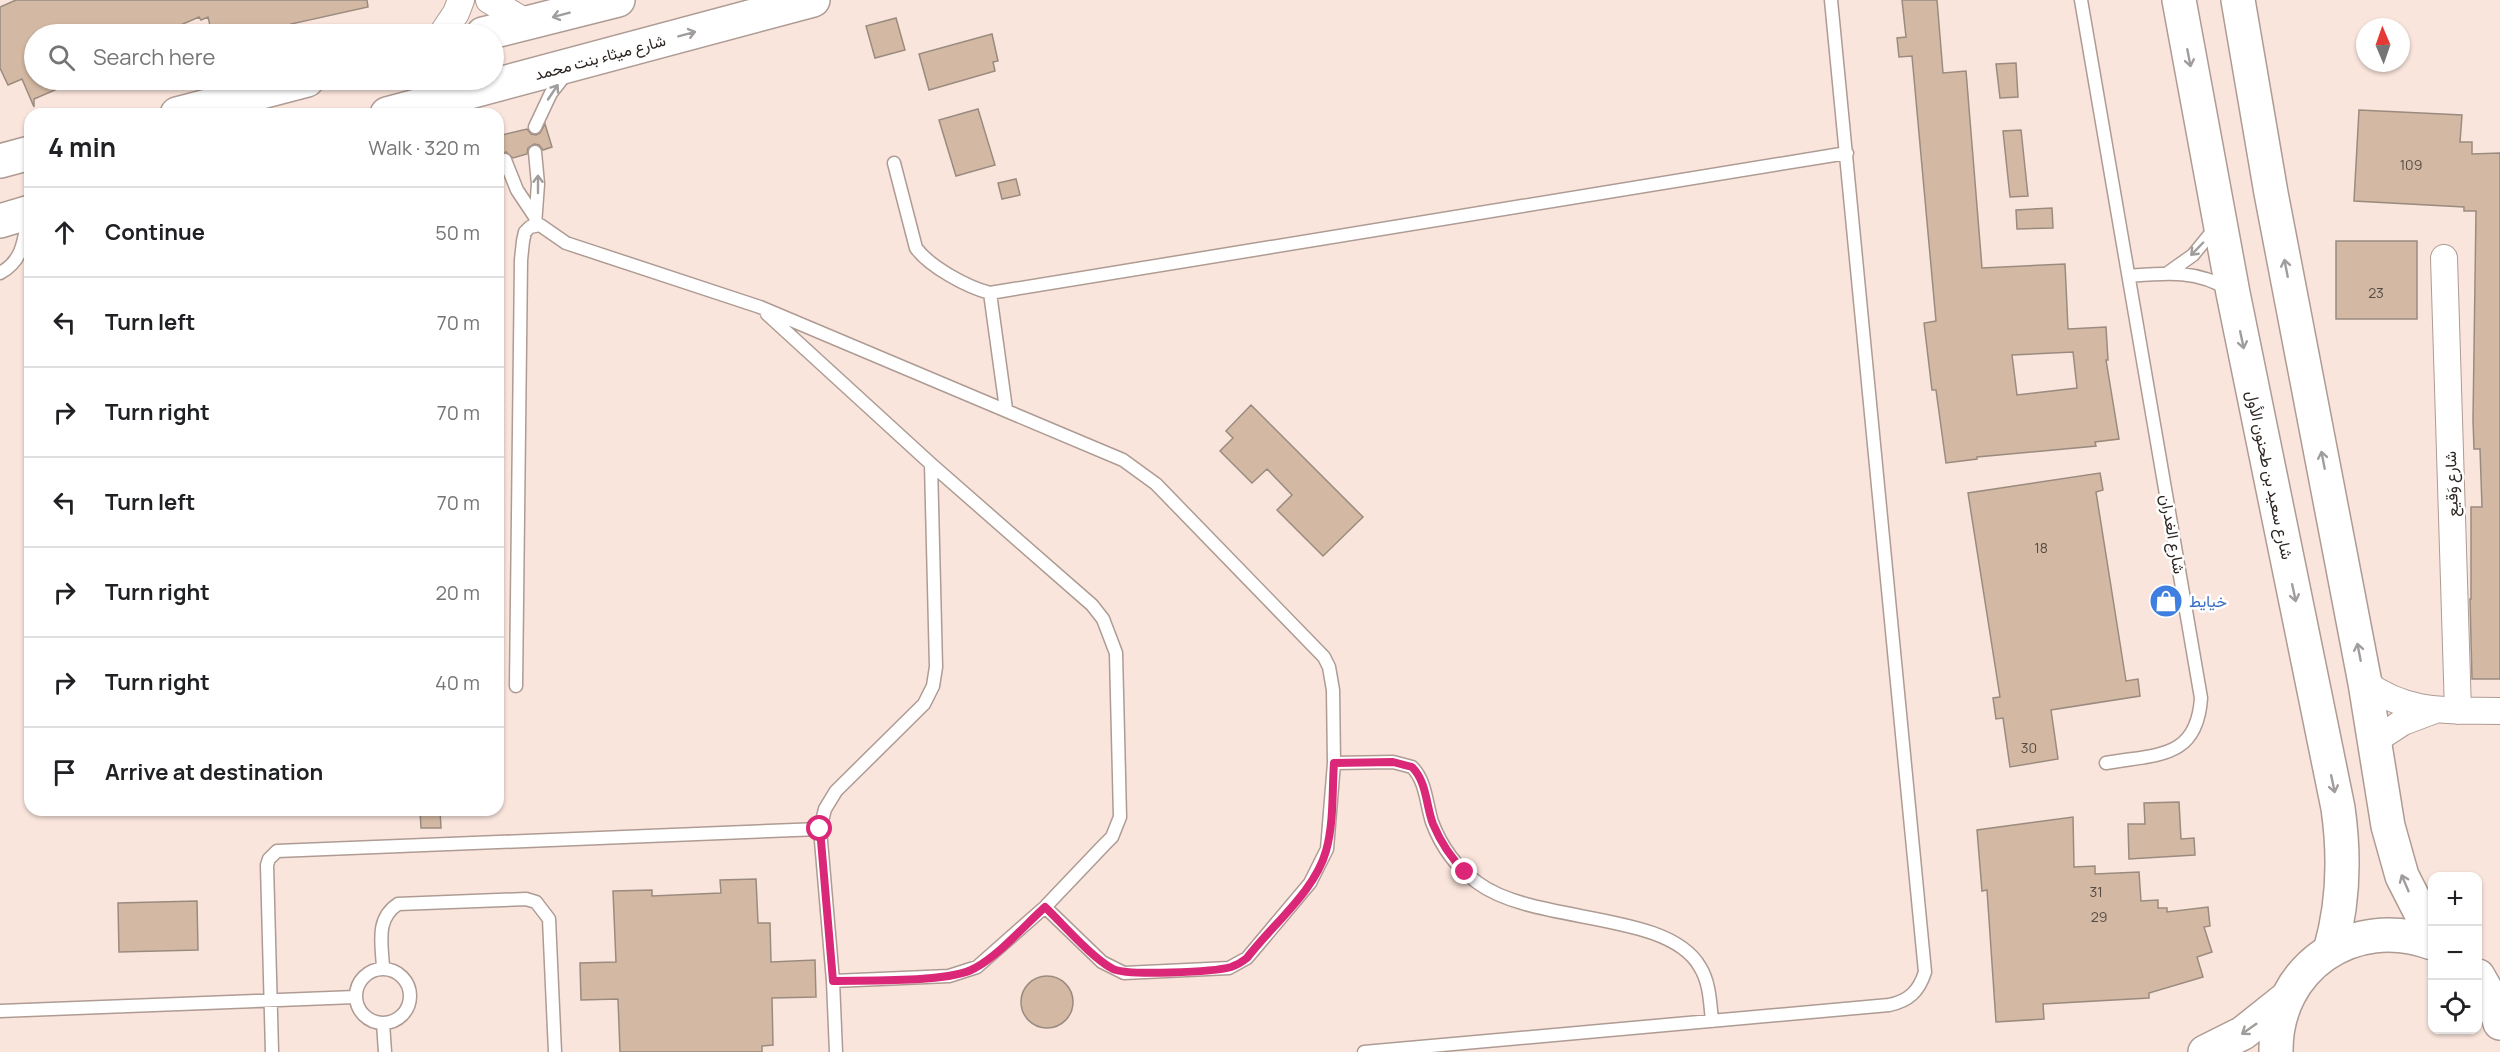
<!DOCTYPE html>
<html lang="en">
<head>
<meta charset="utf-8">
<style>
  body { margin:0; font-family:Manrope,Vazirmatn,sans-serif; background:#f6f6f6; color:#202124 }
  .controls { position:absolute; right:18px; bottom:18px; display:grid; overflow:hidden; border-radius:12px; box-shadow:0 2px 4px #0004 }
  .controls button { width:54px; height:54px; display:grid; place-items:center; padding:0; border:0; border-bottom:2px solid #e0e0e0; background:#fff; color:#202124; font:30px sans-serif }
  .compass { position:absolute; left:2356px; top:18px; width:54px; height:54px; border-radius:50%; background:#fff; box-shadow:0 2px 4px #0004; rotate:358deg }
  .stop { position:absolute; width:18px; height:18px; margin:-14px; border:4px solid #db2777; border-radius:50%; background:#fff }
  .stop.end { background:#db2777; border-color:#fff; box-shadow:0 2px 6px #0008 }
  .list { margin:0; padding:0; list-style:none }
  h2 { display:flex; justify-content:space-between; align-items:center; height:78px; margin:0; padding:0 24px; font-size:26px }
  h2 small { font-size:20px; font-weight:400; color:#757577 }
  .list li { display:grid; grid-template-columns:39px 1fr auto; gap:18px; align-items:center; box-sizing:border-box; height:90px; padding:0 24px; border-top:2px solid #e0e0e0 }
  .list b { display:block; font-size:22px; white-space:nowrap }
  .list em { font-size:20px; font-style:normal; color:#757577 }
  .icon { flex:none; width:33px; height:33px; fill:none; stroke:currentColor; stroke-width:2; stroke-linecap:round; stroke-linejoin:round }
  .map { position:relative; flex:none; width:2500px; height:1052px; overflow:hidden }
  .search { position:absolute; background:#fff; box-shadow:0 2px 4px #0004; left:24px; top:24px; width:480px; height:66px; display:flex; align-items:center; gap:15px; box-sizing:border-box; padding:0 21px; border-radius:33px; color:#757577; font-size:22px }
  .panel { position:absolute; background:#fff; box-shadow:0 2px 4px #0004; left:24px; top:108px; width:480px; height:708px; border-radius:18px }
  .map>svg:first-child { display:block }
</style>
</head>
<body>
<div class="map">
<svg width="2500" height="1052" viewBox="0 0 2500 1052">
  <rect width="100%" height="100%" fill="#f9e5dc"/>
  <path fill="#d3b9a4" stroke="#9b8b7f" stroke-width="1.5" fill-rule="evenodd" d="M16,0H367L368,7L291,24L292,27L228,34H212L208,17L201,20L199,17L160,34H34V80H78L34,99V107L22,79L8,85L0,68V7Z
    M1902,0H1937L1943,73L1966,71L1982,268L2065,264L2068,329L2106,327L2108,360H2106L2119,439L2095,442L2096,446L1977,457V459L1946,463L1936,390H1932L1924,323L1936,321L1912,56L1899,57L1897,38L1906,37ZM2073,352L2077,388L2017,395L2012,355Z
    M896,18L905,50L875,58L866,26Z
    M992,34L998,61L993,62L995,71L929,90L919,54Z
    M2016,63L2018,97L2000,98L1996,64Z
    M978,109L995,165L956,176L939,120Z
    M2359,110L2462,115L2460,142H2472V154L2500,153V679H2472L2470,599H2471V507H2482L2480,449H2474L2473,420L2476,211H2464V207L2354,201Z
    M545,124L552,147L543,150L539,145L534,144L528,148L527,154L513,158L506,152L498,156V136L527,129L531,134L536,135L540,133Z
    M2021,130L2028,196L2010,197L2003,131Z
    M1016,179L1020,195L1002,199L998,183Z
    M2052,208L2053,228L2017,229L2016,210Z
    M2336,241H2417V319H2336Z
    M1251,405L1363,517L1323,556L1277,510L1292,495L1267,469L1252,483L1220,451L1233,438L1226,431Z
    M2100,473L2103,490L2096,492L2126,681L2138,679L2140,696L2051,710L2058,759L2010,767L2003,718L1996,719L1993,698L2000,697L1968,493Z
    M2179,802L2181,839L2194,838L2195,855L2129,859L2128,824H2145L2144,803Z
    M420,810H440L441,828H421Z
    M2073,817L2074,867L2095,866V874L2139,872L2141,901L2158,900V908H2167V912L2208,907L2210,926L2204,927L2212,952L2197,957L2203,977L2149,993V998L2043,1004L2044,1019L1996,1022L1987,890L1982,891L1977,830Z
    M756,879L758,923H770L771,962L815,960L816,997L772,998L773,1045L762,1046V1052H620L618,999L581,1000L580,963L616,962L613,891L652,890V896L721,893L720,880Z
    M197,901L198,950L119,952L118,903Z
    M1021 1002a26 26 0 1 1 52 0a26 26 0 1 1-52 0Z"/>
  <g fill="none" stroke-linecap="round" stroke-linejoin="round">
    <defs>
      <path id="service" d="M2081,0L2201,698C2197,760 2156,754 2106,763
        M535,127L551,93L566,74
        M535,152L538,184L535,225
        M505,160L517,190L535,217
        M894,163L916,248C930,267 967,287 990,293L1847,153
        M2169,272L2193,255L2215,228
        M0,273C23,261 24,240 28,217
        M2129,276C2164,273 2197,269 2229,290
        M990,293L1006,409
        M767,314L931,464L1092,605L1103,619L1116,653L1120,817L1112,837L1104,845L1045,907L977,967L949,976L833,981
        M516,686L521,260L523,241L525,232L530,227L540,225L566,243L760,307L1123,460L1156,484L1324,657L1329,667L1333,690L1334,763L1327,849L1310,883L1247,958L1229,968L1124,973L1102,962L1045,907
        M1334,763L1393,762L1412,767C1426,781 1426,803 1432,822C1441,846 1457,868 1478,883C1535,925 1668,910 1700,967C1710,983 1710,1003 1712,1021
        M383,968C382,944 375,919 398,904L526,899L536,902L549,919L555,1052
        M356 996a27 27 0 1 1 54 0a27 27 0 1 1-54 0Z
        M0,1011L355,997
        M383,1023L385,1052
        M272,1052L267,865L269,859L277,851L820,829
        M836,1052L833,981L820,829L825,809L836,791L924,704L933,686L936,667L931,464
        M1364,1052L1889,1005C1909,1001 1919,991 1925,972L1831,0"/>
      <path id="minor" d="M489,0L529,24
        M442,34L456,13L461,0
        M2444,258L2458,711
        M2365,683C2409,715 2448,710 2500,711
        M2374,741L2403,722L2435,710"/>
      <path id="secondary" d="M2179,0L2233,293L2338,808C2345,857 2344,903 2330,951
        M2238,0L2271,193L2365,683L2388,826L2402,876L2432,935
        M483,34L618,0
        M177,114L307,80
        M387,114L813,0
        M0,161L30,153
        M0,221L30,212
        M2478,976L2495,1006L2500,1023
        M2205,1052L2243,1033L2287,998
        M2276,1052C2275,967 2354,914 2432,943"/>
    </defs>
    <use href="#service" stroke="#ae9b93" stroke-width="15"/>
    <use href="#minor" stroke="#ae9b93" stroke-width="28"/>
    <use href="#secondary" stroke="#ae9b93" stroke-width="36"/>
    <use href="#service" stroke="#fff" stroke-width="12"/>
    <use href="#minor" stroke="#fff" stroke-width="26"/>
    <use href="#secondary" stroke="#fff" stroke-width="33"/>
  </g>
  <defs><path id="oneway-shaft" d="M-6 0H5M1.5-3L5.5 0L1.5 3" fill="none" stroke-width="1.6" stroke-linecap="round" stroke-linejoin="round" transform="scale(1.5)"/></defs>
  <g stroke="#a09d9c">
    <use href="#oneway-shaft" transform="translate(561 15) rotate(165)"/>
    <use href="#oneway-shaft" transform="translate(687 34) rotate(-15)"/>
    <use href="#oneway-shaft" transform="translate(2189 58) rotate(79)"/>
    <use href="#oneway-shaft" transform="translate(553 92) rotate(-56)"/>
    <use href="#oneway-shaft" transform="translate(538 184) rotate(-90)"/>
    <use href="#oneway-shaft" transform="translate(2197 249) rotate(134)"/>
    <use href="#oneway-shaft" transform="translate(2286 268) rotate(-101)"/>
    <use href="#oneway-shaft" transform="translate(2242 340) rotate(78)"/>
    <use href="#oneway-shaft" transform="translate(2323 460) rotate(-101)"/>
    <use href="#oneway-shaft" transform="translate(2294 593) rotate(78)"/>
    <use href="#oneway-shaft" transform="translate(2359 652) rotate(-101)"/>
    <use href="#oneway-shaft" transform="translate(2333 784) rotate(78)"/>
    <use href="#oneway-shaft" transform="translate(2405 883) rotate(-113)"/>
    <use href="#oneway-shaft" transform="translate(2249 1029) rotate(145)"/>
  </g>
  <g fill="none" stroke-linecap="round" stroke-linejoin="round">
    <path stroke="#db2777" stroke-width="8" d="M820,829L833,981C866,980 950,983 975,968C999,955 1024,926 1045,907C1063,924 1092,958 1113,969C1127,976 1214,972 1231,967C1237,965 1242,962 1247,958C1272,925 1315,891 1326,851C1334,823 1332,791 1334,763L1393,762L1412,767C1427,782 1426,806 1433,824C1441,843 1451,858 1465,872"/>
  </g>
  <defs>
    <symbol id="shop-disc" viewBox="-11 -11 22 22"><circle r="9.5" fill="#3f7fe0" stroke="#fff"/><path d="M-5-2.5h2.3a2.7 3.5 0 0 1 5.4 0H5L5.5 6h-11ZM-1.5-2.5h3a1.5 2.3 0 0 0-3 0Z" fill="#fff"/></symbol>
  </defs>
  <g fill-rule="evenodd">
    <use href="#shop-disc" x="2147" y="582" width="38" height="38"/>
  </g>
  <g text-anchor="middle" stroke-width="5" stroke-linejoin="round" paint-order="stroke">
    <g font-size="14" fill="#564b43">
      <text x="2411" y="170">109</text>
      <text x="2376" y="298">23</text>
      <text x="2041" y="553">18</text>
      <text x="2029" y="753">30</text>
      <text x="2096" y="897">31</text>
      <text x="2099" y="922">29</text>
    </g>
    <g font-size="16" fill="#2d2623" stroke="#fff">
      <text transform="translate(600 57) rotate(-15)" y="6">شارع ميثاء بنت محمد</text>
      <text transform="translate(2270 475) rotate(78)" y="6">شارع سعيد بن طحنون الأول</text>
      <text transform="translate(2451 484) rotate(-92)" y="6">شارع وَقيع</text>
      <text transform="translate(2173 534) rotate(80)" y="6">شارع الغدران</text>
    </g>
    <g font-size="16" fill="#366cbe" stroke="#fff" text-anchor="start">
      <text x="2189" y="607">خيايط</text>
    </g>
  </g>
</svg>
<div class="controls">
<button>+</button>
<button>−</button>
<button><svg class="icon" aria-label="locate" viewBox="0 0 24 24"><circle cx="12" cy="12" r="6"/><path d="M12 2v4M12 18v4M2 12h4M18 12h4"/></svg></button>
</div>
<svg class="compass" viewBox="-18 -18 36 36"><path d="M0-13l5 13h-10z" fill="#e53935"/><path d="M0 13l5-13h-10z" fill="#757577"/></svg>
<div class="stop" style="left:820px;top:829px"></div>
<div class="stop end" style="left:1465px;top:872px"></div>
<div class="search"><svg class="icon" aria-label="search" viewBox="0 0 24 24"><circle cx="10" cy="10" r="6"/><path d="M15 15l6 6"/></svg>Search here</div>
<section class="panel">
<h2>4 min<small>Walk · 320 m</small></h2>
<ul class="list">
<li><svg class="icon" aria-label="ahead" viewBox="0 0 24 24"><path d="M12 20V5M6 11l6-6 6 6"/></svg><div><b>Continue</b></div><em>50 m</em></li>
<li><svg class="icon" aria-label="left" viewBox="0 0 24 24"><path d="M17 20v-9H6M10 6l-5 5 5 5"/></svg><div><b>Turn left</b></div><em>70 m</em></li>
<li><svg class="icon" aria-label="right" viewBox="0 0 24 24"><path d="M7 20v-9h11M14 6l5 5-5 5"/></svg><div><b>Turn right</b></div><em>70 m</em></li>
<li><svg class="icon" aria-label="left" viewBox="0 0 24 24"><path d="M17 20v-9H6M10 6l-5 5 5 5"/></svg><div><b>Turn left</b></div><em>70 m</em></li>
<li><svg class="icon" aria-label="right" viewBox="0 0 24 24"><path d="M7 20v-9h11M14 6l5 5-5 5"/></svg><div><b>Turn right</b></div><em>20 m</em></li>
<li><svg class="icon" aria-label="right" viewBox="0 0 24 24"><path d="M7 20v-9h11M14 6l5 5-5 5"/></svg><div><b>Turn right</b></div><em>40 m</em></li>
<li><svg class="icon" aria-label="arrive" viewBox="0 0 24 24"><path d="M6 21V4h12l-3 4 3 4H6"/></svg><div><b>Arrive at destination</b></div></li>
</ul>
</section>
</div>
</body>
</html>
